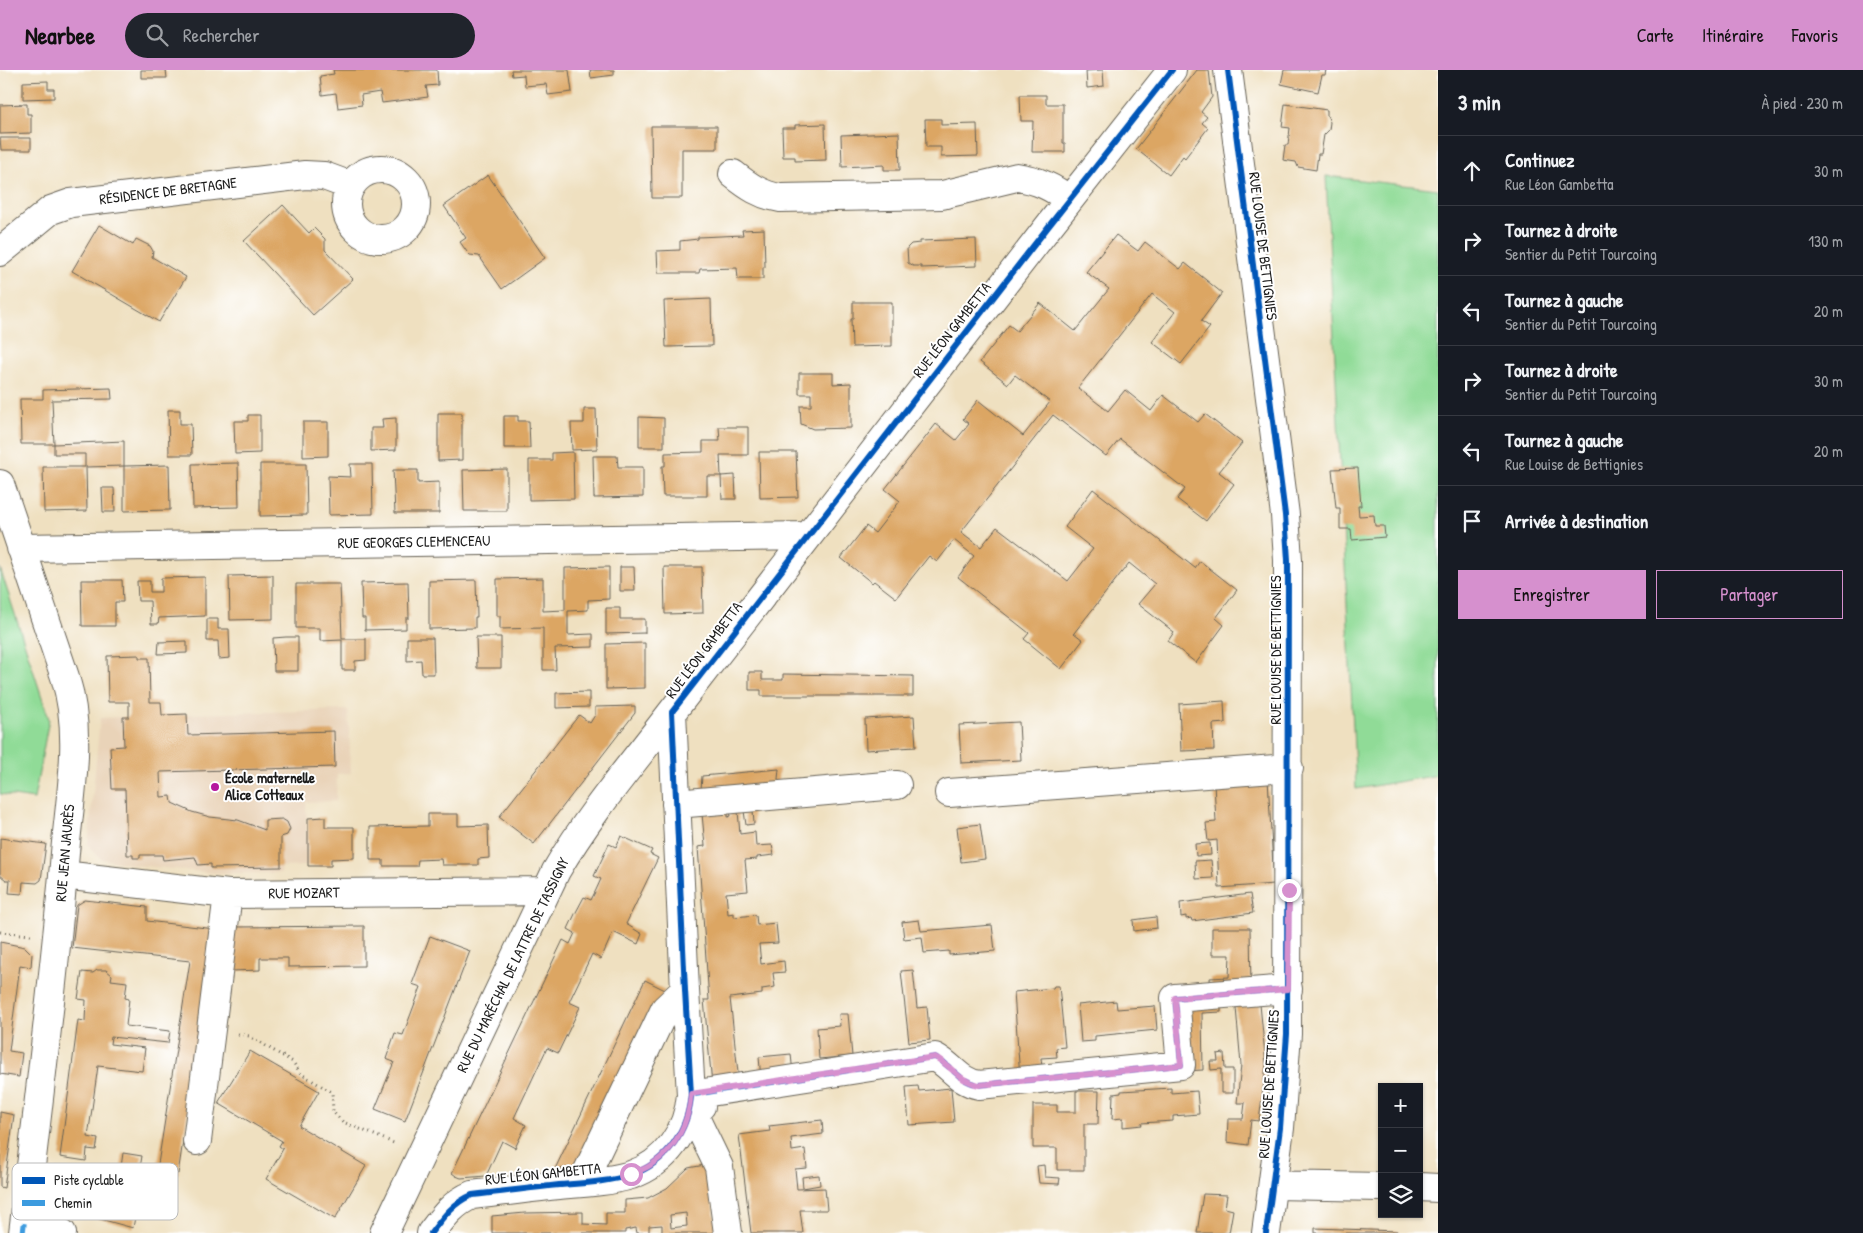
<!DOCTYPE html>
<html lang="fr">
<head>
<meta charset="utf-8">
<style>
  body { margin:0; font-family:"Patrick Hand",sans-serif; background:#20242c; color:#f1f3f6 }
  .controls { position:absolute; right:15px; bottom:15px; display:grid; overflow:hidden; border-radius:0px; box-shadow:0 1px 4px #0004 }
  .controls button { width:45px; height:45px; display:grid; place-items:center; padding:0; border:0; border-bottom:1px solid #363941; background:#171b24; color:#f1f3f6; font:25px sans-serif }
  .stop { position:absolute; width:15px; height:15px; margin:-11px; border:4px solid #d690ce; border-radius:50%; background:#fff }
  .stop.end { background:#d690ce; border-color:#fff; box-shadow:0 1px 5px #0008 }
  .list { margin:0; padding:0; list-style:none }
  h2 { display:flex; justify-content:space-between; align-items:center; height:65px; margin:0; padding:0 20px; font-size:21px }
  h2 small { font-size:16px; font-weight:400; color:#9ea1a6 }
  .list li { display:grid; grid-template-columns:32px 1fr auto; gap:15px; align-items:center; box-sizing:border-box; height:70px; padding:0 20px; border-top:1px solid #363941 }
  .list b { display:block; font-size:19px; white-space:nowrap }
  .list p { margin:0; font-size:16px; white-space:nowrap; color:#9ea1a6 }
  .list em { font-size:16px; font-style:normal; color:#9ea1a6 }
  .actions { display:flex; gap:10px; padding:15px 20px }
  .actions a { flex:1; padding:11px 0; border:1px solid #d690ce; border-radius:0px; text-align:center; font-size:18px; color:#d690ce }
  .actions .main { background:#d690ce; color:#111 }
  .icon { flex:none; width:28px; height:28px; fill:none; stroke:currentColor; stroke-width:2; stroke-linecap:round; stroke-linejoin:round }
  .map { position:relative; flex:none; width:1438px; height:1163px; overflow:hidden }
  header { display:flex; align-items:center; gap:30px; box-sizing:border-box; height:70px; padding:0 25px; background:#d690ce; color:#111 }
  header strong { font-size:24px }
  nav { display:flex; gap:28px; margin-inline-start:auto; font-size:18px }
  .search { width:350px; height:45px; background:#20242c; display:flex; align-items:center; gap:12px; box-sizing:border-box; padding:0 18px; border-radius:28px; color:#9ea1a6; font-size:19px }
  main { display:flex }
  aside { flex:1; background:#171b24 }
  .map>svg:first-child { display:block }
</style>
</head>
<body>
<header>
<strong>Nearbee</strong>
<div class="search"><svg class="icon" aria-label="search" viewBox="0 0 24 24"><circle cx="10" cy="10" r="6"/><path d="M15 15l6 6"/></svg>Rechercher</div>
<nav><a>Carte</a><a>Itinéraire</a><a>Favoris</a></nav>
</header>
<main>
<div class="map">
<svg width="1438" height="1163" viewBox="0 0 1438 1163">
  <rect width="100%" height="100%" fill="#fff"/>
  <filter id="ink" filterUnits="userSpaceOnUse"><feTurbulence type="fractalNoise" baseFrequency=".02" numOctaves="2"/><feDisplacementMap in="SourceGraphic" scale="10" xChannelSelector="R" yChannelSelector="G"/><feConvolveMatrix kernelMatrix="1 2 1 2 8 2 1 2 1" color-interpolation-filters="sRGB"/></filter>
  <filter id="wash" filterUnits="userSpaceOnUse"><feTurbulence type="fractalNoise" baseFrequency=".0096" numOctaves="4" result="noise"/><feDisplacementMap in="SourceGraphic" scale="20" xChannelSelector="R" yChannelSelector="G"/><feGaussianBlur stdDeviation="1.12" result="paint"/><feColorMatrix in="noise" values="0 0 0 0 0 0 0 0 0 0 0 0 0 0 0 0 0 1.4 0 .05"/><feComposite in="paint" operator="in"/></filter>
  <g filter="url(#wash)">
    <rect width="100%" height="100%" fill="#efe0c0"/>
    <path fill="#e9d3b8" d="M348,640L351,703L337,704L336,731L306,732L308,796L282,797L281,803H214L135,795L101,789L88,775L100,648L187,644Z"/>
    <path fill="#90db97" stroke="#567c5a" d="M1326,106L1438,119V705L1356,719Z
      M0,498L49,649L34,729L0,724Z"/>
    <g id="blocks">
      <path fill="#dca664" fill-rule="evenodd" d="M141,0H166L167,8H141Z
        M333,0H437L438,15L426,16L428,27L382,33L380,22L361,25L362,35L338,38L336,23L322,25L320,6L334,4Z
        M511,0H569L572,22L548,25L546,14L525,16L524,5L512,6Z
        M590,0H614V5L591,8Z
        M1103,0L1104,16L1087,18L1086,1Z
        M1197,0H1209L1212,27L1201,42L1207,47L1202,53L1208,58L1185,88L1183,86L1169,105L1136,79Z
        M1284,0H1326L1325,5H1322L1318,22L1281,14Z
        M48,11V19H54V28L23,29V12Z
        M1020,25H1046V34H1063V73H1065V82H1032L1033,51H1021Z
        M27,34V44H31V63L0,64V35Z
        M1285,34L1327,40V45L1330,52L1329,60L1324,65L1321,84H1318L1316,100L1298,97L1296,92L1283,90L1285,75H1288L1290,58L1282,57Z
        M925,49H941V55L977,54L978,86L941,87V77H926Z
        M825,54L826,90L795,91V87H783L782,58H795V55Z
        M651,56H717V79H682V128H652Z
        M899,63L900,100H884V95L842,97L841,65Z
        M0,68H31V80H1Z
        M488,105L545,188L502,219L479,186L470,185L467,182L460,172L466,168L444,136Z
        M283,135L309,163L314,158L325,169V180L353,209L313,245L244,171Z
        M99,155L133,175L136,169L150,176L153,181L152,187L186,207L159,252L72,201Z
        M764,159L765,197H763V209H738L737,198L700,199L699,203H658L657,181L680,180V171L698,169V167L743,165L742,160Z
        M1116,165L1138,181L1145,172L1180,199L1185,193L1222,223L1201,251L1210,257L1181,294L1152,272L1175,242L1152,224L1078,318L1108,341L1125,320L1151,341L1163,325L1198,352L1205,344L1242,373L1219,402L1234,414L1206,451L1177,429L1185,419L1120,369L1106,386L1053,345L961,462L981,477L997,457L1068,511L1093,479L1065,457L1093,419L1195,498L1200,491L1237,520L1216,548L1224,555L1196,593L1168,571L1174,562L1138,534L1155,514L1129,493L1074,563L1083,570L1061,599L1024,569L1029,563L958,507L974,486L954,470L937,492L929,486L896,528L874,511L872,513L841,488L866,456L875,463L900,431L885,419L936,354L956,370L969,354L963,349L978,330L1023,366L1050,332L1015,305L1008,314L980,292L1009,255L1017,261L1040,233L1075,261L1109,219L1086,202Z
        M976,169L977,196L921,198V196H913L908,193L907,178L911,174L920,173V171Z
        M711,229L712,276L666,277L664,231Z
        M853,232H892V276L852,277L851,249H853Z
        M799,303H833V314L851,313V358L813,359L801,354L800,336H811V324H799Z
        M111,318L112,329L52,330L54,374H21L20,329H43V320Z
        M584,339H596L597,379L572,380L571,353H584Z
        M168,340H180V354H191L192,385H169Z
        M438,343H462V390L438,391Z
        M248,345H260V383L235,384L234,351H248Z
        M504,346H518V351H529L530,378H504Z
        M639,347L664,348V377H639Z
        M396,348V380L371,381V358H383L382,349Z
        M303,352H328V386L303,387Z
        M719,357H748V385H720L721,406L735,405L736,429H722L721,406H707V426H663L662,396H665V383L703,382V371H720Z
        M124,371V396L86,397L87,441L44,442L43,397H85V384H54V374Z
        M573,382L574,429L529,430V390H552V383Z
        M759,382H796L798,427L760,428Z
        M593,386H617L618,397H643V427L594,428Z
        M238,393L239,437L193,438L192,394Z
        M260,394H306L307,445L260,446Z
        M350,394H372L373,444L329,445L328,406L351,407Z
        M169,395L170,440L124,441V396Z
        M1358,398L1361,436H1358L1359,446L1374,445L1375,456H1384L1385,467L1352,470L1351,459H1340V438H1336L1332,399Z
        M507,399V441H464L463,400Z
        M393,400H418V413L439,412V443H395Z
        M102,418H114L115,442H103Z
        M609,497V529L588,530V540L568,541V565L593,564V577L555,578L556,600H543V558L500,559V546H497V509L543,508V541L565,540V498Z
        M620,497H634L635,521H620Z
        M664,497H702L703,543L665,544Z
        M273,505V549L230,550L229,506Z
        M205,507V546L159,548L158,554H151L150,531H138L137,511H150V522H161V508Z
        M81,510H122L123,532H115V556H82Z
        M476,510L477,547H475V558L429,559V511Z
        M408,512L409,548H406V559L365,560V548H362L361,513Z
        M296,514H340L342,569H366V590L355,591V600H342V570L320,571V558H296Z
        M606,538H620V549H645V563L606,564Z
        M207,549H218V559H229L230,588L219,589L218,571H207Z
        M286,567H298V601H274L273,568Z
        M476,567H501V598H477Z
        M407,568H433L434,604H422L421,590L407,591Z
        M187,571V583L158,584L159,572Z
        M645,573V618L606,619V574Z
        M139,585V588H149L150,632H161L162,645L187,644L188,665L334,661L335,697L160,702L161,727L171,726L172,733L192,742L210,747L238,750L265,760V750L282,749L287,752L290,759L287,765L281,767V797L211,798V794L198,795L195,787L163,790L162,785H140V788H133V785H127L125,719H112L110,677L124,676L123,647H129V632H108L107,586Z
        M749,602H762V610H783V604L913,606V626H761V620H749Z
        M589,622V637L556,638V623Z
        M1224,631L1225,653L1213,654L1214,680L1181,681L1179,634Z
        M635,636V643L534,774L499,747L579,645L590,653L595,645V637Z
        M914,646L916,677L866,680L865,649Z
        M1019,652L1021,690L961,693L959,655Z
        M779,699L777,719L701,720L702,706Z
        M1268,709L1274,814L1219,818L1217,770L1208,771L1206,753L1216,752L1214,713Z
        M753,740L754,754L746,755L744,741Z
        M738,741L740,764L755,762L756,776L772,775L774,785L757,787V789L745,790L748,821L726,823L728,844L734,843V847L756,845L757,855L776,853L778,873L759,874L761,894L784,891L785,902L773,903L775,917L762,919V924L730,928L739,1012L712,1014L704,930H709L698,777L705,776L702,744L728,742V747L731,746L730,742Z
        M428,744H458V756L488,755L489,788L478,789V795H442L441,789L418,790L417,796H383V790H370V757L428,756Z
        M325,747V757H354V788L331,789V796H308V748Z
        M980,754L985,789L961,792L957,757Z
        M621,766L652,780L650,784L658,788L626,854L642,864L638,874L613,862L601,889L592,884L569,932L580,937L558,983L547,978L514,1048L526,1055L515,1078L502,1071L486,1106L461,1108L456,1106L452,1103L535,929L563,870L570,874L575,863L568,859L575,844L584,827L591,830L596,820L601,809L594,806L609,774L616,777Z
        M0,768L46,774L41,810L37,813L23,812L22,824L9,823L10,810H6L0,805Z
        M1210,773L1211,785L1196,786L1195,774Z
        M1211,790L1213,808L1196,809L1195,791Z
        M1250,824L1253,843L1192,851L1191,848L1186,849V846L1181,847L1180,833Z
        M85,830L147,837V851L215,859L178,1104L158,1094L190,891L72,878L77,835Z
        M1156,847L1157,858L1134,861L1133,850Z
        M919,850L921,861L992,855L995,881L949,885V881L924,883L922,867L904,869L902,852Z
        M364,856V896L288,897V888H260V900L232,901L233,857Z
        M1212,858H1250L1251,919L1211,920L1210,908L1229,907L1230,885H1212Z
        M430,866L470,881L405,1051L375,1039L394,992L386,989L395,963L403,965L421,917L412,914Z
        M0,872L25,877L32,884L31,897L20,895L9,981L22,983L19,1007L0,1004Z
        M97,900H106L112,905L111,910L127,912L125,928L129,929L126,956L170,961L168,973L111,967L110,974L145,978L142,1001L98,996L88,1067L98,1069L96,1080L87,1079L86,1091L60,1087L78,950L85,951L86,930L78,929L82,902L93,903Z
        M913,900L917,938L927,937L930,970L909,972L901,901Z
        M645,910L665,920L580,1097L555,1099Z
        M1054,916H1059L1065,977L1056,978L1057,987L1041,988L1043,1006L1020,1008L1014,922L1053,918Z
        M1259,924L1266,995L1259,1051L1251,1050L1248,1075L1227,1072L1228,1049H1243L1245,1033H1237L1241,995L1235,926Z
        M1221,927V942L1202,943L1203,1000L1183,1001L1182,930Z
        M1116,931L1117,939L1155,936L1157,960L1095,966V971L1081,972L1078,935Z
        M839,944H848L852,986L819,989L817,958L840,956Z
        M250,981L319,1021L299,1056L366,1096L335,1149L266,1109L283,1079L279,1076L282,1071L218,1033Z
        M1224,983L1225,999H1233V1023H1221V999L1211,1000L1210,991H1218L1217,984Z
        M791,984L793,1004L761,1009L759,987Z
        M918,1016L919,1021L951,1018L954,1052L909,1055L906,1017Z
        M1171,1018V1023L1197,1021L1199,1044L1173,1046V1051L1141,1053L1142,1055L1123,1057V1048L1112,1049L1113,1024L1121,1023V1021Z
        M1076,1021H1099L1098,1054H1084V1100H1057V1078H1033V1035H1057V1042H1076Z
        M0,1042L14,1045L4,1118L0,1117Z
        M822,1050L823,1064L791,1068L792,1081L805,1079L807,1098L795,1099L797,1119L825,1118L827,1140H800L803,1163H751L739,1065L770,1061L769,1056Z
        M123,1083L142,1086L139,1104L151,1106L148,1125L126,1120L123,1131L137,1136L133,1158L42,1133L44,1111L41,1110L44,1098L118,1118Z
        M705,1095L718,1163H662V1155L649,1156V1163H637L636,1158L625,1160V1163H492V1146L525,1143L583,1142V1154L606,1155V1143H625V1130L648,1128L667,1118L688,1098ZM686,1143L687,1156L671,1158L670,1145Z
        M1044,1095L1045,1107L1060,1108L1059,1114L1039,1113L1037,1096Z
        M819,1105L820,1115L803,1118L802,1107Z
        M1203,1124L1227,1125L1225,1138L1233,1140L1229,1163H1197Z
        M1315,1158L1397,1161V1163H1315Z"/>
    </g>
  </g>
  <g filter="url(#ink)">
    <use href="#blocks" fill-opacity="0" stroke="#666155" stroke-width="1"/>
    <g fill="none" stroke-linecap="round" stroke-linejoin="round">
      <defs>
        <path id="minor" d="M1228,0L1285,445L1288,490L1287,964L1280,1058L1266,1163
          M346 134a35 35 0 1 1 70 0a35 35 0 1 1-70 0Z
          M733,104C748,116 761,125 780,128L942,125L1017,107C1038,110 1053,117 1069,130
          M0,182L51,140L71,133L305,105L324,106L351,116
          M0,414L65,607C83,664 70,725 65,783C54,910 38,1037 23,1163
          M21,478L808,466
          M949,723L1289,698
          M676,734L897,715
          M63,805L228,824L545,821
          M691,1025L935,987C952,996 958,1011 979,1015L1181,995L1175,928L1288,919
          M701,1036L690,1037L719,1097L728,1163
          M197,1071L228,824
          M582,1113L665,939L685,920
          M1273,1115L1382,1117
          M1419,1117L1438,1118
          M25,1147L40,1157L62,1163
          M384,1163L556,801C589,744 632,694 672,642
          M431,1163C443,1147 453,1133 472,1125C501,1122 530,1118 559,1115C583,1113 608,1112 631,1105C666,1093 688,1061 691,1025L685,920L672,642L1048,157L1172,0"/>
      </defs>
      <use href="#minor" stroke="#666155" stroke-width="30"/>
      <path stroke="#666155" stroke-width="3" stroke-dasharray="1 4" stroke-linecap="butt" d="M0,862L31,865
        M238,964L249,966L293,992L301,1004L332,1022L333,1042L343,1052L396,1074"/>
      <use href="#minor" stroke="#fff" stroke-width="28"/>
      <path stroke="#3c9bdf" stroke-width="5" stroke-dasharray="10 5" stroke-linecap="butt" d="M691,1025L935,987C952,996 958,1011 979,1015L1181,995L1175,928L1288,919
        M23,1163L25,1147"/>
      <defs>
        <path id="cycleway" d="M1228,0L1285,445L1288,490L1287,964L1280,1058L1266,1163
          M431,1163C443,1147 453,1133 472,1125C501,1122 530,1118 559,1115C583,1113 608,1112 631,1105C666,1093 688,1061 691,1025L685,920L672,642L1048,157L1172,0"/>
      </defs>
      <use href="#cycleway" stroke="#fff" stroke-width="9"/>
      <use href="#cycleway" stroke="#0057b8" stroke-width="6"/>
    </g>
  </g>
  <g fill="none" stroke-linecap="round" stroke-linejoin="round" filter="url(#ink)">
    <path stroke="#d690ce" stroke-width="6" d="M631,1104C638,1101 646,1099 652,1094C676,1079 689,1052 691,1024L935,987C952,996 958,1011 979,1015L1181,995L1175,928L1288,919L1289,820"/>
  </g>
  <circle fill="#b5179e" stroke="#fff" stroke-width="2" cx="215" cy="717" r="5"/>
  <g text-anchor="middle" stroke-width="4" stroke-linejoin="round" paint-order="stroke">
    <g font-size="15" fill="#1c1c1c" stroke="#fff">
      <text transform="translate(168 121) rotate(-7)" y="5">RÉSIDENCE DE BRETAGNE</text>
      <text transform="translate(1263 176) rotate(83)" y="5">RUE LOUISE DE BETTIGNIES</text>
      <text transform="translate(952 260) rotate(-52)" y="5">RUE LÉON GAMBETTA</text>
      <text transform="translate(414 472) rotate(-1)" y="5">RUE GEORGES CLEMENCEAU</text>
      <text transform="translate(704 580) rotate(-53)" y="5">RUE LÉON GAMBETTA</text>
      <text transform="translate(1276 580) rotate(-90)" y="5">RUE LOUISE DE BETTIGNIES</text>
      <text transform="translate(65 783) rotate(-85)" y="5">RUE JEAN JAURÈS</text>
      <text transform="translate(304 823) rotate(-1)" y="5">RUE MOZART</text>
      <text transform="translate(513 895) rotate(-64)" y="5">RUE DU MARÉCHAL DE LATTRE DE TASSIGNY</text>
      <text transform="translate(1269 1014) rotate(-86)" y="5">RUE LOUISE DE BETTIGNIES</text>
      <text transform="translate(543 1104) rotate(-6)" y="5">RUE LÉON GAMBETTA</text>
    </g>
    <g font-size="15" font-weight="bold" fill="#1c1c1c" stroke="#fff" text-anchor="start">
      <text x="225" y="713">École maternelle<tspan x="225" dy="17">Alice Cotteaux</tspan></text>
    </g>
  </g>
  <rect x="12" y="1093" width="166" height="57" rx="8" fill="#fff" stroke="#bbb" stroke-width="1"/>
  <rect x="22" y="1107" width="23" height="7" fill="#0057b8"/>
  <rect x="22" y="1130" width="23" height="6" fill="#3c9bdf"/>
  <g font-size="14" fill="#1c1c1c">
    <text x="54" y="1115">Piste cyclable</text>
    <text x="54" y="1138">Chemin</text>
  </g>
</svg>
<div class="controls">
<button>+</button>
<button>−</button>
<button><svg class="icon" aria-label="layers" viewBox="0 0 24 24"><path d="M12 4l9 5-9 5-9-5zM3 14l9 5 9-5"/></svg></button>
</div>
<div class="stop" style="left:631px;top:1104px"></div>
<div class="stop end" style="left:1289px;top:820px"></div>
</div>
<aside>
<h2>3 min<small>À pied · 230 m</small></h2>
<ul class="list">
<li><svg class="icon" aria-label="ahead" viewBox="0 0 24 24"><path d="M12 20V5M6 11l6-6 6 6"/></svg><div><b>Continuez</b><p>Rue Léon Gambetta</p></div><em>30 m</em></li>
<li><svg class="icon" aria-label="right" viewBox="0 0 24 24"><path d="M7 20v-9h11M14 6l5 5-5 5"/></svg><div><b>Tournez à droite</b><p>Sentier du Petit Tourcoing</p></div><em>130 m</em></li>
<li><svg class="icon" aria-label="left" viewBox="0 0 24 24"><path d="M17 20v-9H6M10 6l-5 5 5 5"/></svg><div><b>Tournez à gauche</b><p>Sentier du Petit Tourcoing</p></div><em>20 m</em></li>
<li><svg class="icon" aria-label="right" viewBox="0 0 24 24"><path d="M7 20v-9h11M14 6l5 5-5 5"/></svg><div><b>Tournez à droite</b><p>Sentier du Petit Tourcoing</p></div><em>30 m</em></li>
<li><svg class="icon" aria-label="left" viewBox="0 0 24 24"><path d="M17 20v-9H6M10 6l-5 5 5 5"/></svg><div><b>Tournez à gauche</b><p>Rue Louise de Bettignies</p></div><em>20 m</em></li>
<li><svg class="icon" aria-label="arrive" viewBox="0 0 24 24"><path d="M6 21V4h12l-3 4 3 4H6"/></svg><div><b>Arrivée à destination</b></div></li>
</ul>
<div class="actions"><a class="main">Enregistrer</a><a>Partager</a></div>
</aside>
</main>
</body>
</html>
